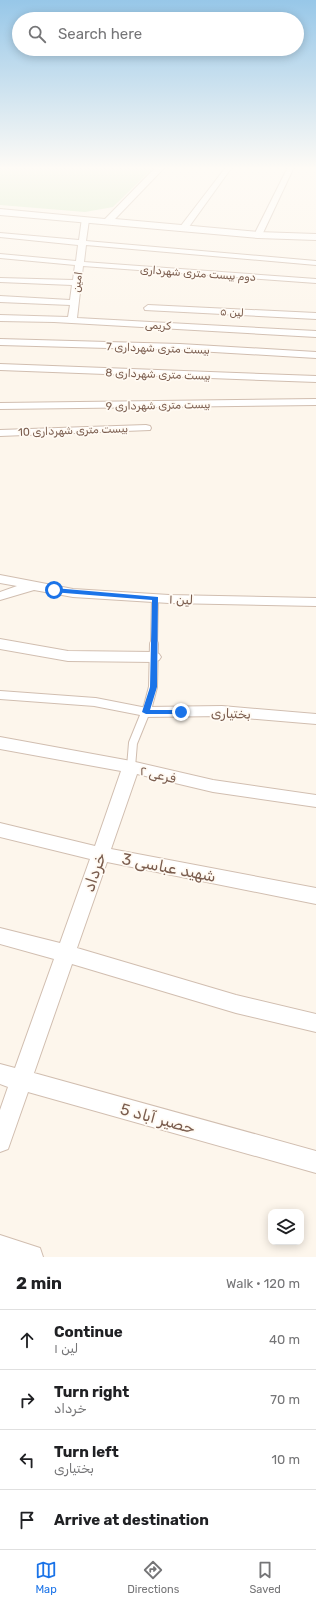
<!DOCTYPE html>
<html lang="en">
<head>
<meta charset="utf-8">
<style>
  body { margin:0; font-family:Rubik,Vazirmatn,sans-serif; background:#f6f6f6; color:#202124 }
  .controls { position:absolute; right:12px; bottom:12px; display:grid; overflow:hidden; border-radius:8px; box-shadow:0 2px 10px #0003 }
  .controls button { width:36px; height:36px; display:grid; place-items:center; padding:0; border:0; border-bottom:1px solid #e0e0e0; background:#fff; color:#202124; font:20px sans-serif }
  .stop { position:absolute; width:12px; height:12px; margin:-9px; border:3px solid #1a73e8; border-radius:50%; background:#fff }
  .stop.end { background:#1a73e8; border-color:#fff; box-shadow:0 1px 4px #0008 }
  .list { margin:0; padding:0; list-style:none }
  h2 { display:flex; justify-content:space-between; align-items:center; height:52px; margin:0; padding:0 16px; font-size:17px }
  h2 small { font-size:13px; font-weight:400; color:#757577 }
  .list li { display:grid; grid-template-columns:26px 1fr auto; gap:12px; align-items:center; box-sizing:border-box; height:60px; padding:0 16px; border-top:1px solid #e0e0e0 }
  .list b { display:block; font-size:15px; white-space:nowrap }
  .list p { margin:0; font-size:13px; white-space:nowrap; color:#757577 }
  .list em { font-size:13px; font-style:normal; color:#757577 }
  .icon { flex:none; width:22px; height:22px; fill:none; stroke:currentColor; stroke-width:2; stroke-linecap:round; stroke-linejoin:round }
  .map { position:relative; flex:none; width:316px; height:1257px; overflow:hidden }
  .search { position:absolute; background:#fff; box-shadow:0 2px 10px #0003; left:12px; right:12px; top:12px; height:44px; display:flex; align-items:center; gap:10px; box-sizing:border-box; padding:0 14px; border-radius:22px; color:#757577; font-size:15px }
  .sheet { height:292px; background:#fff }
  nav { display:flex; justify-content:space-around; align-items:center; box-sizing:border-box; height:56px; border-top:1px solid #e0e0e0; background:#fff; font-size:11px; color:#757577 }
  nav a { display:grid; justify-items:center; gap:2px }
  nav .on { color:#1a73e8 }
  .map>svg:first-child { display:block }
</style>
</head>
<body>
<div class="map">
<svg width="316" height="1257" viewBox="0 0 316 1257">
  <rect width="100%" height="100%" fill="#fdf6ec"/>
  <path fill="#d8ecc9" d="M0,167H154L113,207L85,212L0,205Z"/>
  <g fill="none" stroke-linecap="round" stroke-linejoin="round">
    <defs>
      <path id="service-far1" d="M154,645L155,598"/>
      <path id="service" d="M0,695L95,702L146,712
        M131,767L133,743L148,706L153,687L154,644"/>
      <path id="minor" d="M226,167H232L186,231H180V227Z
        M288,167H294L262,235L255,237L254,235Z
        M82,218L89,220L86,241L316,261V265L86,245L84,262L316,279V283L83,266L77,318L316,331V337L54,322L0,321V315L68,317L70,305L0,302V296L70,300L72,285L0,282V278L73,280L75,265L0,258V254L76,261L78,245L0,237V233L79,240Z
        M148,305L316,313V319L145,310L144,308Z
        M0,339L180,344L316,352V358L180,350L0,345Z
        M0,364L316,376V382L0,370Z
        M316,399V405L0,409V403Z
        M146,425L150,426L151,428L150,430L0,436V430Z
        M0,575L73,589L169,595L316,598V606L169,603L73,597L34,590L0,600V592L17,586L0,583Z
        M0,639L68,651L154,652L159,654L161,657L159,660L154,662L68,661L0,649Z
        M222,706L316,714V724L222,716L146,717L141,716L138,712L141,708L146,707Z
        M0,737L131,761L213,780L316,795V807L213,792L137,774L111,849L316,888V904L107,862L77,948L236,995L316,1014V1032L236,1013L72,964L34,1073L316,1151V1173L28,1092L8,1149L0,1152V1110L8,1087L0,1084V1064L15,1068L54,959L0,944V928L60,943L90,859L0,837V823L95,846L121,771L0,749Z
        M0,1235L40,1248L43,1257H0Z"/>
      <path id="tertiary" d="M156,167H165L115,219L258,232L316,234V240L258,238L0,215V209L105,219Z"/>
    </defs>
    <use href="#service-far1" stroke="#d1beb0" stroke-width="8"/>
    <use href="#service" stroke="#d1beb0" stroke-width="10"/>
    <use href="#minor" stroke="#d1beb0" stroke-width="2"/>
    <use href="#tertiary" stroke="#d1beb0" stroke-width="2"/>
    <use href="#service-far1" stroke="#fff" stroke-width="6"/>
    <use href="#service" stroke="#fff" stroke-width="8"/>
    <use href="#minor" fill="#fff" fill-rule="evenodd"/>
    <use href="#tertiary" fill="#fff" fill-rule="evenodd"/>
  </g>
  <linearGradient id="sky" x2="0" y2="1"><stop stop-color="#97c7e8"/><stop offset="0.49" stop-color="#fefbf6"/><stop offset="1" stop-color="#fefbf6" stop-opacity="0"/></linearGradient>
  <rect width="316" height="343" fill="url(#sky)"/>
  <path fill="#1a73e8" d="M54,588L158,597L157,687L150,710H181L184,712L183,714H146L142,712L150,687L152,600L52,592V589Z"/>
  <g text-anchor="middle" stroke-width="3.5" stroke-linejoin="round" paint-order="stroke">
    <g font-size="11" fill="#7a5c4d" stroke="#fffaf3">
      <text transform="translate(198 273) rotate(4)" y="4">دوم بیست متری شهرداری</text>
      <text transform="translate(77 282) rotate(-82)" y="4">امین</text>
      <text transform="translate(232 312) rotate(3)" y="4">لین ۵</text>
      <text transform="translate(158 325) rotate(3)" y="4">کریمی</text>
      <text transform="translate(158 348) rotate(2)" y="4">بیست متری شهرداری 7</text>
      <text transform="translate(158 374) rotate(2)" y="4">بیست متری شهرداری 8</text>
      <text transform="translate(158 405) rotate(-1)" y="4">بیست متری شهرداری 9</text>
      <text transform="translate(73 430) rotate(-2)" y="4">بیست متری شهرداری 10</text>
    </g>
    <g font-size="13" fill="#7a5c4d" stroke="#fffaf3">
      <text transform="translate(181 599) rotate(2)" y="5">لین ۱</text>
      <text transform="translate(231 713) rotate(2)" y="5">بختیاری</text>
      <text transform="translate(158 774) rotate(14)" y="5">۲ فرعی</text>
    </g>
    <g font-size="16" fill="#7a5c4d" stroke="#fffaf3">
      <text transform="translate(169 867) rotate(11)" y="6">شهید عباسی 3</text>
      <text transform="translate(94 872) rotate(-71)" y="6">خرداد</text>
      <text transform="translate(158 1118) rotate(15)" y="6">حصیر آباد 5</text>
    </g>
  </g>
</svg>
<div class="controls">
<button><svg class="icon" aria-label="layers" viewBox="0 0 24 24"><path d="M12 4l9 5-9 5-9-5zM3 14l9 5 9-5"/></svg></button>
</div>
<div class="stop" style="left:54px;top:590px"></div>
<div class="stop end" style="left:181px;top:712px"></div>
<div class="search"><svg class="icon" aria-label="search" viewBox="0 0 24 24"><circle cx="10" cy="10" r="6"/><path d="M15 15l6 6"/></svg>Search here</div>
</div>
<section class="sheet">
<h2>2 min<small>Walk · 120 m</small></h2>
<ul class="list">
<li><svg class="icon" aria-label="ahead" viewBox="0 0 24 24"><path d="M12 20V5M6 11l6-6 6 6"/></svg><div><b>Continue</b><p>لین ۱</p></div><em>40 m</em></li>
<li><svg class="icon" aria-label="right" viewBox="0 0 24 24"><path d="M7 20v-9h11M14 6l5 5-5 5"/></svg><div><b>Turn right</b><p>خرداد</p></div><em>70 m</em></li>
<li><svg class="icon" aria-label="left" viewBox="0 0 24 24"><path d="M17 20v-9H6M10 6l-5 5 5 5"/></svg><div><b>Turn left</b><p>بختیاری</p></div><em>10 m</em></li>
<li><svg class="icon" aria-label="arrive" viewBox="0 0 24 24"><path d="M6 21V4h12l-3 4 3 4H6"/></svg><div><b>Arrive at destination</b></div></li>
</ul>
</section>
<nav>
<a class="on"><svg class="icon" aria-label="map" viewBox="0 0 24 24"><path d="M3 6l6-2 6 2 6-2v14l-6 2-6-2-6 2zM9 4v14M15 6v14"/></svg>Map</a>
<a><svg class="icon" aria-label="directions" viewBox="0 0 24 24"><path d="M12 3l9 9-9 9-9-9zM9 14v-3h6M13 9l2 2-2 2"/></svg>Directions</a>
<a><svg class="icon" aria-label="saved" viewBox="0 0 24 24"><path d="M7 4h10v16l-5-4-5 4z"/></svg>Saved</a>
</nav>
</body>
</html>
